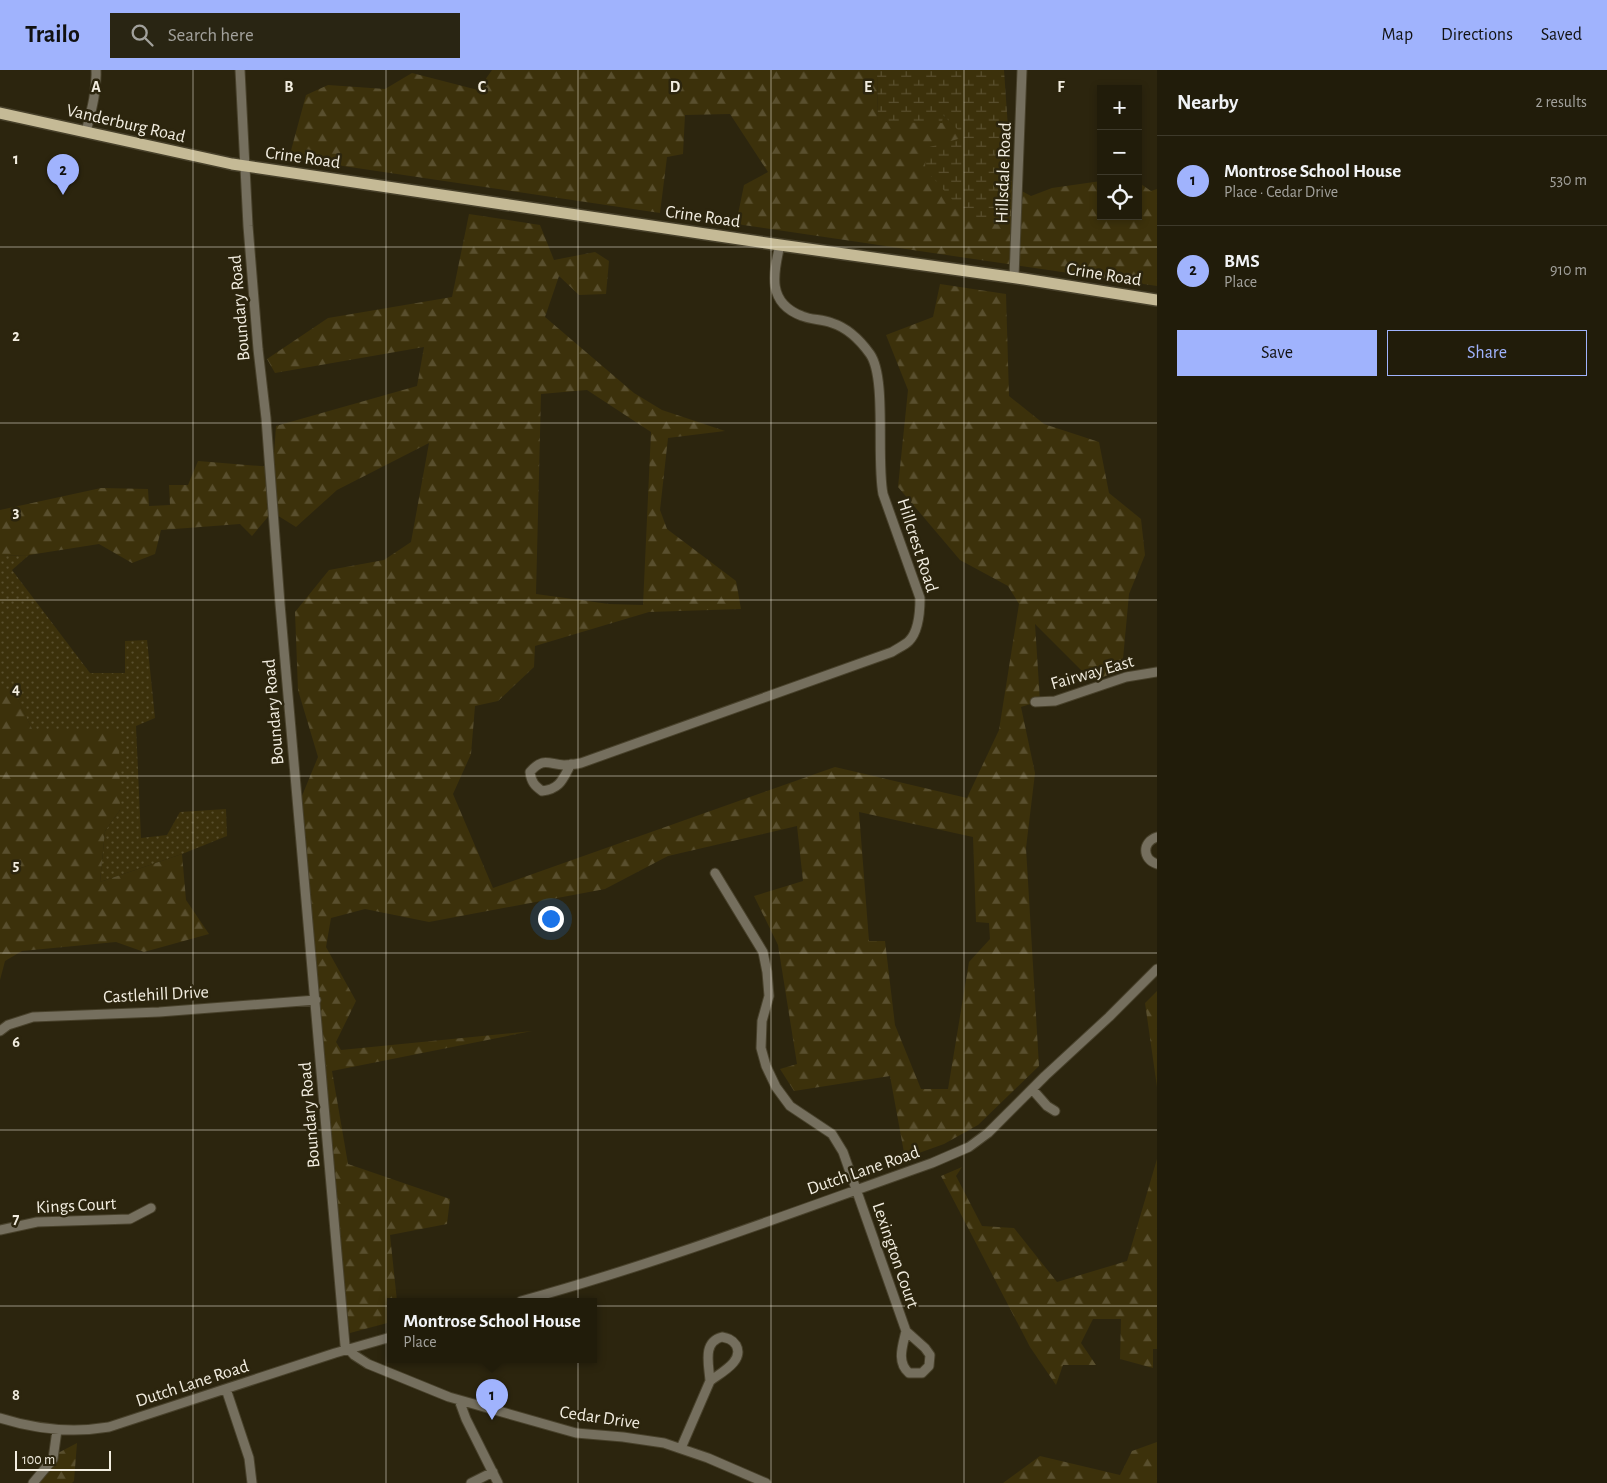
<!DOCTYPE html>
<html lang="en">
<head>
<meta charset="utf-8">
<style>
  body { margin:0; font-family:"Alegreya Sans",sans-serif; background:#292513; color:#f1f3f6 }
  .controls { position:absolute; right:15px; top:15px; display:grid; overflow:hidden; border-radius:0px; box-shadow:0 2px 8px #0003 }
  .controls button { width:45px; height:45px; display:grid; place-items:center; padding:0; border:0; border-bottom:1px solid #3e3a2b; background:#211c0a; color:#f1f3f6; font:25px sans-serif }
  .scale { position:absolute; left:15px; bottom:12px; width:96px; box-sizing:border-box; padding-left:5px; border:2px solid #f2ede0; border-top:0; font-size:14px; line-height:18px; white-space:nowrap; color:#f2ede0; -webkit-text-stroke:4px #2c250e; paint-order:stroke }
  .you { position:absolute; left:550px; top:848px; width:18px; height:18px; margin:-12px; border:4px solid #fff; border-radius:50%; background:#1a73e8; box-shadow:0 0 0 8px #1a73e833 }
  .badge { display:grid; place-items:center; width:32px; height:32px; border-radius:50%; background:#a0b3fd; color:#111; font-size:16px; font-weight:700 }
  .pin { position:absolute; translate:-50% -41px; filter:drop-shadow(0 1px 2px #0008) }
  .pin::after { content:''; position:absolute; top:26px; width:18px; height:15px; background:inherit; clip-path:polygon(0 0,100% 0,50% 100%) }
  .popup { position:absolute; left:387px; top:1228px; width:210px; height:65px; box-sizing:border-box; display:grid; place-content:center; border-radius:0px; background:#211c0a; filter:drop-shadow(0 1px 4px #0005); font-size:16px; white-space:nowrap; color:#a2a19c }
  .popup b { font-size:19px; color:#f1f3f6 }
  .popup::after { content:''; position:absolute; left:50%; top:100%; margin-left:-10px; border:10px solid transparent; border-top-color:#211c0a }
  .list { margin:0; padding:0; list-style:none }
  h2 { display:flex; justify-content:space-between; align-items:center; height:65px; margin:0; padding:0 20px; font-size:21px }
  h2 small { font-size:16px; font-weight:400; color:#a2a19c }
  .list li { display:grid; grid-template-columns:32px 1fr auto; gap:15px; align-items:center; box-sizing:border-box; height:90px; padding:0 20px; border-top:1px solid #3e3a2b }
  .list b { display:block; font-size:19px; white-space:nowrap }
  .list p { margin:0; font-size:16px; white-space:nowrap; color:#a2a19c }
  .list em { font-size:16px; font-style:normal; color:#a2a19c }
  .actions { display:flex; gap:10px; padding:15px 20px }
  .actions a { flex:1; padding:11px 0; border:1px solid #a0b3fd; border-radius:0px; text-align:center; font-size:18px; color:#a0b3fd }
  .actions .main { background:#a0b3fd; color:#111 }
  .icon { flex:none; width:28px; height:28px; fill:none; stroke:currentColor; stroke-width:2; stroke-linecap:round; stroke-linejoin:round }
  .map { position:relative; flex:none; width:1157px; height:1413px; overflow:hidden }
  header { display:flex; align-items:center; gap:30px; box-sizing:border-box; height:70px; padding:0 25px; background:#a0b3fd; color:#111 }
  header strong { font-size:24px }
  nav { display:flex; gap:28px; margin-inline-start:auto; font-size:18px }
  .search { width:350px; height:45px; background:#292513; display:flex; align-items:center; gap:12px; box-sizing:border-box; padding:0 18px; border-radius:0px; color:#a2a19c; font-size:19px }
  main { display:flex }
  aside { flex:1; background:#211c0a }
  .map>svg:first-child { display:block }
</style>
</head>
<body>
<header>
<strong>Trailo</strong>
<div class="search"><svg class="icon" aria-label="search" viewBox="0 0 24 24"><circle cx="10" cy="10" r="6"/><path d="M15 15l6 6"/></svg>Search here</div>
<nav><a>Map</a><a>Directions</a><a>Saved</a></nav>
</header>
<main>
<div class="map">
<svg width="1157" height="1413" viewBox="0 0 1157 1413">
  <defs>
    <pattern id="grass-dots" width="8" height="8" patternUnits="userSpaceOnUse" patternTransform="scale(1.25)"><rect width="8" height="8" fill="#3c310b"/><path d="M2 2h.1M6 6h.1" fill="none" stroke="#594f2e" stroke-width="1.8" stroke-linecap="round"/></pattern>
    <pattern id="forest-firs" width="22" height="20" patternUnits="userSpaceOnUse" patternTransform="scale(1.25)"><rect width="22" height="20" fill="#3c310b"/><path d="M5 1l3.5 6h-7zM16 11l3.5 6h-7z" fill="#594f2e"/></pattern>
    <pattern id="wetland-marsh" width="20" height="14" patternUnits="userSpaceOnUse" patternTransform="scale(1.25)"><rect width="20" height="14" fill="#3c310b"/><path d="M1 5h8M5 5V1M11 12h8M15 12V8" fill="none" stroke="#594f2e"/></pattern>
  </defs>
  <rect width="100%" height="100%" fill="#2c250e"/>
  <path fill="url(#grass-dots)" d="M29,485L12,500L90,603H125V571L147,570L155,648L136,656L141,768L167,765L180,742L226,739L227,766L182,784L100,812L105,761L120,740L32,659L13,620L0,619V486Z"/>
  <path fill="url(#forest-firs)" fill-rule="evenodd" d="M492,0H877L878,52H942V44L966,67L1008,151L1012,116L1031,126L1052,118L1101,111V146H1138V112L1151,121L1157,119V216L736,154L744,115L768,102L730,44L685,45L683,84L667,87L660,143L289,88L306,25L328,15L385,19L412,3L478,20Z
    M469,144L540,155L554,190L595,182L609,191L606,224L579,225L559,206L545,247L634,323L662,340L725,361L668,368L660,440L667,459L736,511L741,539L649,542L535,576L534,597L498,631L475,636L471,684L453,724L493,818L835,697L967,728L999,660L1019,534L1008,516L960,490L898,417L908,320L886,265L933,247L940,214L1006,224L1009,326L1044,354L1099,372L1109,423L1141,449L1145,485L1129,524L1122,600L1092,611L1035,554L1040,631L1021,637L1035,703L1026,778L1039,996L978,1055L944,1074L905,1088L890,1006L794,1021L780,999L797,994L778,875L754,826L803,811L797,756L668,786L605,819L429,852L365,839L331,848L326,877L356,931L336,972L341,980L532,961L332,1001L348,1094L450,1129L447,1154L390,1165L397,1231H391V1252L350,1263L338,1184L297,738L318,687L298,620L295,542L329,500L384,490L411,472L429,373L337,420L296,457L272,442L252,466L240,454L161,460L155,484L132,493L99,474L29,485L0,486V440L101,418L148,419L149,436L170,435L169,415H188L198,391L273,397L276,356L417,316L424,277L275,303L267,289L328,248L452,227ZM587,320L651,362L643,535L609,534L536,524L541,324ZM859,742L973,767L976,852L989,853L990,869L969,892L948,1019H921L895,955L885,871H869Z
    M0,619H13L32,659H119L120,740L105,761L100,812L182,784L186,830L209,864L144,882L116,872L22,881L5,891L0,910Z
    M1157,921V1017L1145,933Z
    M1157,1089V1279H1153V1298L1120,1289L1121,1249H1093L1081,1273L1096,1295H1063L1056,1315L1030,1277L941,1106L962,1097L956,1106L982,1156L1014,1158L1057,1212L1127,1191Z
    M1157,1372V1413H1003L1040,1386L1120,1405L1132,1381Z
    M77,1373L74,1411L72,1413H39L58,1383Z"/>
  <path fill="url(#wetland-marsh)" d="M877,0H1004L1012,116L1008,151L1002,155L965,144L925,99L926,78L965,67L943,45L942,53L878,52Z"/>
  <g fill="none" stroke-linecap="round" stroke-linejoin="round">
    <defs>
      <path id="minor" d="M240,0L248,156L258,279L266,348L280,534L345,1275L354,1285L368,1294L449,1327L576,1363L623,1367L664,1373L708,1388L766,1413
        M86,62C91,42 97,21 96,0
        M1014,207L1022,0
        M1035,632L1055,631L1126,607L1157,602
        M571,694C563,708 561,719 542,721C535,716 531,712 530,702C543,687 548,694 564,695C570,695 576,694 581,693L892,582C898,578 905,575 909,571C919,561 920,541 920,528L883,424C876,389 887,308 870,284C860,270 848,258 832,253C822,249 811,250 802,246C767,233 773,204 780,175
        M1157,767C1142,772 1142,789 1157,794
        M715,803L763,882L767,902L769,926L762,951L761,978L766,996L776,1017L790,1036L832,1064L843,1082L906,1261
        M0,961L8,955L33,947L159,942L316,930
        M1032,1019L1047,1036L1055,1041
        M0,1160L37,1152L130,1149L151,1138
        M521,1231C660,1193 796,1141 932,1093L969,1077L988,1063L1045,1006L1109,947L1157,899
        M906,1261L925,1278L930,1285L929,1296L922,1303H909C896,1292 903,1275 906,1261Z
        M722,1267C727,1268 732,1269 736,1275C745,1291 720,1303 710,1311C709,1295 702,1272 722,1267Z
        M226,1319L249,1388L252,1413
        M459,1330L466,1349L498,1413
        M0,1348C35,1359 73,1363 109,1357L335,1283L391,1267
        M681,1378L710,1311
        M33,1413L53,1389L57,1360
        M471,1413L493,1402"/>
      <path id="major" d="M0,43L232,94L780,175L1024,209L1157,230"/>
    </defs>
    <use href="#minor" stroke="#48412b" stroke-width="11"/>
    <use href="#major" stroke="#48412b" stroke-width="14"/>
    <use href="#minor" stroke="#756f5e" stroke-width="9"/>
    <use href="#major" stroke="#c5ba96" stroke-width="11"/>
  </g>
  <path fill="none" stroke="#f2ede0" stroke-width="1" stroke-opacity="0.55" d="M193,0V1413M386,0V1413M578,0V1413M771,0V1413M964,0V1413M0,177H1157M0,353H1157M0,530H1157M0,706H1157M0,883H1157M0,1060H1157M0,1236H1157"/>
  <g text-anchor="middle" stroke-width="5" stroke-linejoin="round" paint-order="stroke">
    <g font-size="18" fill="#f2ede0" stroke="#2c250e">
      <text transform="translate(126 53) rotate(13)" y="6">Vanderburg Road</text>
      <text transform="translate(303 87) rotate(8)" y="6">Crine Road</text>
      <text transform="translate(1003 103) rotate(-88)" y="6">Hillsdale Road</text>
      <text transform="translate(703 146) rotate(8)" y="6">Crine Road</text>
      <text transform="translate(1104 204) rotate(9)" y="6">Crine Road</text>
      <text transform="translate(239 238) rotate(-95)" y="6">Boundary Road</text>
      <text transform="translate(918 475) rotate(72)" y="6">Hillcrest Road</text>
      <text transform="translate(1092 602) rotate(-16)" y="6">Fairway East</text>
      <text transform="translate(273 642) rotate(-95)" y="6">Boundary Road</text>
      <text transform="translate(156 924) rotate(-3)" y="6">Castlehill Drive</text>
      <text transform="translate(309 1045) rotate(-95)" y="6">Boundary Road</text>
      <text transform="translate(863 1100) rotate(-19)" y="6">Dutch Lane Road</text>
      <text transform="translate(76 1135) rotate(-3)" y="6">Kings Court</text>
      <text transform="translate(896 1185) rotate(71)" y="6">Lexington Court</text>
      <text transform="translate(192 1313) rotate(-18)" y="6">Dutch Lane Road</text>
      <text transform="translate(600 1347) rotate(8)" y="6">Cedar Drive</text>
    </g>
  </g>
  <g font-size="16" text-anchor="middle" font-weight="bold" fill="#f2ede0" stroke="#2c250e" stroke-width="5" stroke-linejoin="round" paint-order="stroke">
    <text x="96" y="22">A</text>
    <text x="289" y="22">B</text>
    <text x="482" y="22">C</text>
    <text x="675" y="22">D</text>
    <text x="868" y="22">E</text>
    <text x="1061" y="22">F</text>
    <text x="16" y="94">1</text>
    <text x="16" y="271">2</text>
    <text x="16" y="447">3</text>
    <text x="16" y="624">4</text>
    <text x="16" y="800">5</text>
    <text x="16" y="977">6</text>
    <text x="16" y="1154">7</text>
    <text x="16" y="1330">8</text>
  </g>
</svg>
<div class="controls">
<button>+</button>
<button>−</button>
<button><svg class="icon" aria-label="locate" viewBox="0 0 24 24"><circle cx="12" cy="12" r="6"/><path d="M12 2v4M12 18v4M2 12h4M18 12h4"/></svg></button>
</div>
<div class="scale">100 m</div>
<div class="you"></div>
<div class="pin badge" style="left:492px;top:1350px">1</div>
<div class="popup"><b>Montrose School House</b>Place</div>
<div class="pin badge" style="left:63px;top:125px">2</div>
</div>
<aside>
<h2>Nearby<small>2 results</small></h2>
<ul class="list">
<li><span class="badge">1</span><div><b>Montrose School House</b><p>Place · Cedar Drive</p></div><em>530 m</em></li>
<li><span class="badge">2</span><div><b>BMS</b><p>Place</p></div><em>910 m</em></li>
</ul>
<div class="actions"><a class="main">Save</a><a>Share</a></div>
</aside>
</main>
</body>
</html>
